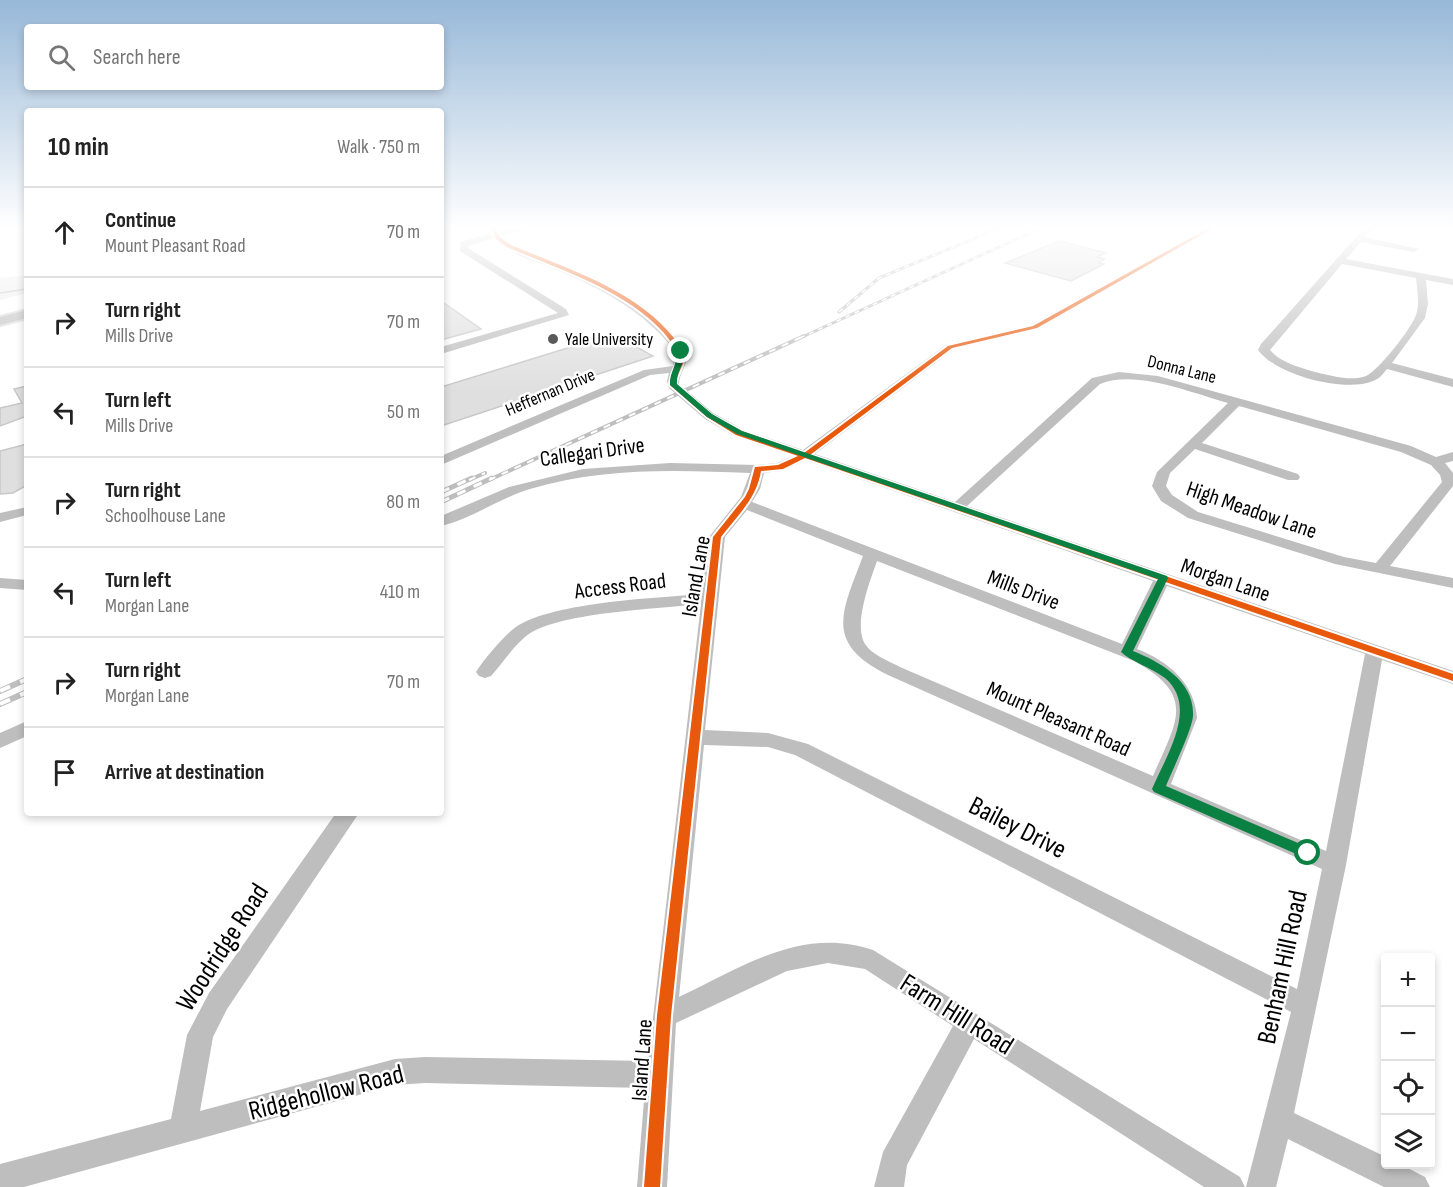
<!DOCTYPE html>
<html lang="en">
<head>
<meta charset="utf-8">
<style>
  body { margin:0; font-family:"Sofia Sans Condensed",sans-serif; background:#f2f2f2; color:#222 }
  .controls { position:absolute; right:18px; bottom:18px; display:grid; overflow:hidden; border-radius:6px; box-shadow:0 3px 9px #0003 }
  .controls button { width:54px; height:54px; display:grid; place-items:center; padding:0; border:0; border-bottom:2px solid #e0e0e0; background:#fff; color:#222; font:30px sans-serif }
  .stop { position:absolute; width:18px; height:18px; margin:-14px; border:4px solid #0b8043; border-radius:50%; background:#fff }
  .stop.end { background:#0b8043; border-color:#fff; box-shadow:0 2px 6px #0008 }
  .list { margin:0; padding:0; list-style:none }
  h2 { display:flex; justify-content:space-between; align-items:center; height:78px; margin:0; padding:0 24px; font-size:26px }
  h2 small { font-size:20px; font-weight:400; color:#767676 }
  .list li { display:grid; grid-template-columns:39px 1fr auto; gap:18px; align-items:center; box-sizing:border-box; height:90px; padding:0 24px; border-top:2px solid #e0e0e0 }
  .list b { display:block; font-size:22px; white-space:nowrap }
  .list p { margin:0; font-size:20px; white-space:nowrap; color:#767676 }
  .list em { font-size:20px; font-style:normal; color:#767676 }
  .icon { flex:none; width:33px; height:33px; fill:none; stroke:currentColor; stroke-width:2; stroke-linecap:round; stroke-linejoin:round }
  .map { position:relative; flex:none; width:1453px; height:1187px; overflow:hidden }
  .search { position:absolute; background:#fff; box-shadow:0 3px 9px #0003; left:24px; top:24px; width:420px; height:66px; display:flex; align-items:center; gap:15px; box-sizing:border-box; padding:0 21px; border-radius:6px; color:#767676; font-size:22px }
  .panel { position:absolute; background:#fff; box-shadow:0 3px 9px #0003; left:24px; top:108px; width:420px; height:708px; border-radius:6px }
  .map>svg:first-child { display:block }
</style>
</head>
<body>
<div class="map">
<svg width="1453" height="1187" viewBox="0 0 1453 1187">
  <rect width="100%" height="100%" fill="#fff"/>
  <path fill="#ececec" d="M27,275V293L0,300V278Z"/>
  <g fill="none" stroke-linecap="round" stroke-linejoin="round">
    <path stroke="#bfbfbf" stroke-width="1.5" d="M0,293L27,289"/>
  </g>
  <path fill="#dfdfdf" stroke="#c7c7c7" stroke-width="1.5" d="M1059,241L1106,253L1097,257L1105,259L1099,263L1104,264L1071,281L1005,263Z
    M441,301L457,312L481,329L441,340Z
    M613,334L653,356L441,426V387Z
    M27,386V416L0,426V408L22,403L14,389Z
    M27,444V485L13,493L0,494V451Z"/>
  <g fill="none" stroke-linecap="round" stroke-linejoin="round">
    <defs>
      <path id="highway" d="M441,226H452L450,229L441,230Z
        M27,310V318L0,325V317Z"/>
    </defs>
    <use href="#highway" stroke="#dbdbdb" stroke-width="4"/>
    <path fill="#bebebe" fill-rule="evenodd" d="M488,226H496L499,231L517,226H529L528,228L502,236L512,244C569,268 637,288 676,338C680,342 686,347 687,353C689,363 679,373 679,384L713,413L744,430L803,450L946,345L1031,325L1209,226H1219L1039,329L954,349L815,454L955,502L1092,378L1119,372L1158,376L1411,446L1436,457L1453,452V461L1445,463L1453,473V486L1390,566L1453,578V588L1335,564L1188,518L1161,501L1152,486L1157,472L1228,403C1192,393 1136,369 1100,384L967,506L1453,671V684L1382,660L1346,865L1294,1113L1386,1157V1164H1400L1425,1177L1430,1187H1384L1288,1139L1276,1187H1246L1291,1012L795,755L768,747L704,745L679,997C743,967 801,926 873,950L1240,1177L1245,1187H1204L974,1039L907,1165L904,1187H874L883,1152L953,1026L865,969L828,963L787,971L676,1023L667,1187H637L645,1088L425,1083L395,1085L24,1187H0V1164L171,1119L187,1035L209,993L336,813H359L227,1009L213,1037L200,1111L395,1059L425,1057L648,1061L701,604C660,609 554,612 525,637C512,648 502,664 491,676L485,678L479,676L476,672C485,658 500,641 512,630C545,602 658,598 702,594L709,537L741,497L750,473C677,470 602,467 530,489C500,498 471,519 441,526V516L509,487L583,469L670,463L758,465L777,463L793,456L734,436L705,419L669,388L667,381L669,373L650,375L441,465V456L644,370L673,366L675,351C644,311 602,289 555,269C536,261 507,254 494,238L468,246V248L566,309L569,315L441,354V347L558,313L460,251L461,242L491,233ZM1239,406L1401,452L1431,465L1440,475L1442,482L1376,563L1344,557L1198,512L1172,495L1166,486L1170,473L1195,449L1288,480H1298L1300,477L1298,474L1202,443ZM805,460L1153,581L1122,644L752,502L760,489L764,473L785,470ZM747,510L863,556C842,612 823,643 888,675L1322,869L1297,989L808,744L768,733L705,730L725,537ZM877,561L1134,661C1198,696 1176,722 1153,776L900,667C889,661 872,655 865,644C853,625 870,581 877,561ZM1167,586L1365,654L1326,851L1171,784L1197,718C1195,683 1168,661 1137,649Z
      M1366,226H1374L1365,237L1419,249L1414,252L1361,242L1346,259L1453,279V285L1426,280L1428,304L1425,318L1392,363L1453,379V387L1387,369C1383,374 1379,379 1373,381C1344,393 1276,375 1258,350L1261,344ZM1342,264L1416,278C1417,290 1420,304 1416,315C1411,329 1379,370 1366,376C1351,382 1330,375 1315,372C1299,367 1281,363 1270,350Z
      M27,507V515L0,522V513Z
      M0,578L27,580V590L0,588Z
      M27,721V736L0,748V733Z"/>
    <use href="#highway" fill="#bebebe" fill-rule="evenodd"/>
    <defs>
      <path id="rail-far3" d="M839,312L879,278L1004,226
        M800,338L1045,226"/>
      <path id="rail-far2" d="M469,480L485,473
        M489,480L804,336"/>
      <path id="rail-far1" d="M441,492L472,478
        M441,502L492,478"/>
      <path id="rail" d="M0,691L27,679
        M0,704L27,692"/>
    </defs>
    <use href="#rail-far3" stroke="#bebebe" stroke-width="3"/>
    <use href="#rail-far2" stroke="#bebebe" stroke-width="4"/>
    <use href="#rail-far1" stroke="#bebebe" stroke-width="5"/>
    <use href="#rail" stroke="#bebebe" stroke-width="6"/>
    <use href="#rail-far3" stroke="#fff" stroke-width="1.5" stroke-dasharray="5" stroke-linecap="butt"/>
    <use href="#rail-far2" stroke="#fff" stroke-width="2" stroke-dasharray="7" stroke-linecap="butt"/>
    <use href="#rail-far1" stroke="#fff" stroke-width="3" stroke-dasharray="9" stroke-linecap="butt"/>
    <use href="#rail" stroke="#fff" stroke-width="4" stroke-dasharray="11" stroke-linecap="butt"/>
    <defs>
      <path id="cycleway" d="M490,226H494L501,238L511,245C567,269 635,289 674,338C678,343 683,348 684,353C686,364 676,374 676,384L711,415L742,431L804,453L948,346L1033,326L1212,226H1217L1037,328L952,348L810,455L1453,674V681L805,458L783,469L761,471C757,498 737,516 721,537L671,1016L660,1187H644L657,1016L713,537L745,497L749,489L755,467L778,465L798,456L736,435L707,417L670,385C670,373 679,364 678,351C673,345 669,339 664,333C624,289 560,270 507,247L497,240Z"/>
    </defs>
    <use href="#cycleway" stroke="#fff" stroke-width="4"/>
    <use href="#cycleway" fill="#e8590c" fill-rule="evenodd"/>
  </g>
  <linearGradient id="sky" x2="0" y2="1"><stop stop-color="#97b8d8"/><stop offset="0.58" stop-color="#fff"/><stop offset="1" stop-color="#fff" stop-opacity="0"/></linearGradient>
  <rect width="1453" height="392" fill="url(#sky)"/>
  <path fill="#0b8043" d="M681,349L684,351C685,364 676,372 677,384L712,414L742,431L1167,576L1168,578L1133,651C1160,662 1195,681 1193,716C1192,730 1172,771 1166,786L1312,849L1314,853L1312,857H1303L1154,792L1152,789C1166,756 1199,707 1165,678C1152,668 1130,661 1121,652L1158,579L737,434L707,417L670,385C669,373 678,364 677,351Z"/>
  <circle fill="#595959" stroke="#fff" stroke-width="2" cx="553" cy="339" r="6"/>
  <g text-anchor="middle" stroke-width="5" stroke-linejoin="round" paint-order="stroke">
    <g font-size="18" fill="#000" stroke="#fff" text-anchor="start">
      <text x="565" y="345">Yale University</text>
    </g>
    <g font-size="18" fill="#000" stroke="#fff">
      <text transform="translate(1182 369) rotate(14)" y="6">Donna Lane</text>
      <text transform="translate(550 392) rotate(-23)" y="6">Heffernan Drive</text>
    </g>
    <g font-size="22" fill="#000" stroke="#fff">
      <text transform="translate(592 451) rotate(-8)" y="8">Callegari Drive</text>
      <text transform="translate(1252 509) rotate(19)" y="8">High Meadow Lane</text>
      <text transform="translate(695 576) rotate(-80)" y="8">Island Lane</text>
      <text transform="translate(1226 579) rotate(19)" y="8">Morgan Lane</text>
      <text transform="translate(620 585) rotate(-7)" y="8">Access Road</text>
      <text transform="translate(1024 589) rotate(21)" y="8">Mills Drive</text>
      <text transform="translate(1059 718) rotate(24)" y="8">Mount Pleasant Road</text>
      <text transform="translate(641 1060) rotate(-86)" y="8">Island Lane</text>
    </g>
    <g font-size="27" fill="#000" stroke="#fff">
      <text transform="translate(1018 827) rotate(27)" y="9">Bailey Drive</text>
      <text transform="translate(222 947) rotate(-57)" y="9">Woodridge Road</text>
      <text transform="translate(1282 967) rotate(-78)" y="9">Benham Hill Road</text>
      <text transform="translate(957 1014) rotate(32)" y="9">Farm Hill Road</text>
      <text transform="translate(326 1092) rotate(-14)" y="9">Ridgehollow Road</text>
    </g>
  </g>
</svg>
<div class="controls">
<button>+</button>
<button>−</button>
<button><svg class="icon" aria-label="locate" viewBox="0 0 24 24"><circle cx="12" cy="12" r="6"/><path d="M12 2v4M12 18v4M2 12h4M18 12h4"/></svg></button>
<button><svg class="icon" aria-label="layers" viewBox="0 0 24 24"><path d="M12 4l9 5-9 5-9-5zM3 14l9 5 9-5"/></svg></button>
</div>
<div class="stop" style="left:1308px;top:853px"></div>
<div class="stop end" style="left:681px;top:351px"></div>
<div class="search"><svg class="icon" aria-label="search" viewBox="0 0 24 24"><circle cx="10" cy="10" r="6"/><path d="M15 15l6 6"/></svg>Search here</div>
<section class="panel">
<h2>10 min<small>Walk · 750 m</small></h2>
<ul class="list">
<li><svg class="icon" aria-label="ahead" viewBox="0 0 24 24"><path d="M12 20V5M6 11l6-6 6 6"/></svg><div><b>Continue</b><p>Mount Pleasant Road</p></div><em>70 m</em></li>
<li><svg class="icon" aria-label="right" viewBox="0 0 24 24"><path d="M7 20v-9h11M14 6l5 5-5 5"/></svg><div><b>Turn right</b><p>Mills Drive</p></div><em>70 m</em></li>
<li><svg class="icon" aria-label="left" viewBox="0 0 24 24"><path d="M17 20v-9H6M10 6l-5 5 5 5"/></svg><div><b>Turn left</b><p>Mills Drive</p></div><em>50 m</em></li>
<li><svg class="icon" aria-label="right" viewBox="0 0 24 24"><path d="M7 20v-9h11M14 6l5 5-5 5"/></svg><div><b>Turn right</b><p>Schoolhouse Lane</p></div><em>80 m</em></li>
<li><svg class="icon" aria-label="left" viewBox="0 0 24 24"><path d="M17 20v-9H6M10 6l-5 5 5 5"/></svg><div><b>Turn left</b><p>Morgan Lane</p></div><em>410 m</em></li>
<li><svg class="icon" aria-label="right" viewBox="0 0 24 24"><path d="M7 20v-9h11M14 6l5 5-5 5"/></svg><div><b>Turn right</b><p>Morgan Lane</p></div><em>70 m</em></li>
<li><svg class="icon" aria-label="arrive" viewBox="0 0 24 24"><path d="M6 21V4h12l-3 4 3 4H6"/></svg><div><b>Arrive at destination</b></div></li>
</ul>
</section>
</div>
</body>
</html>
